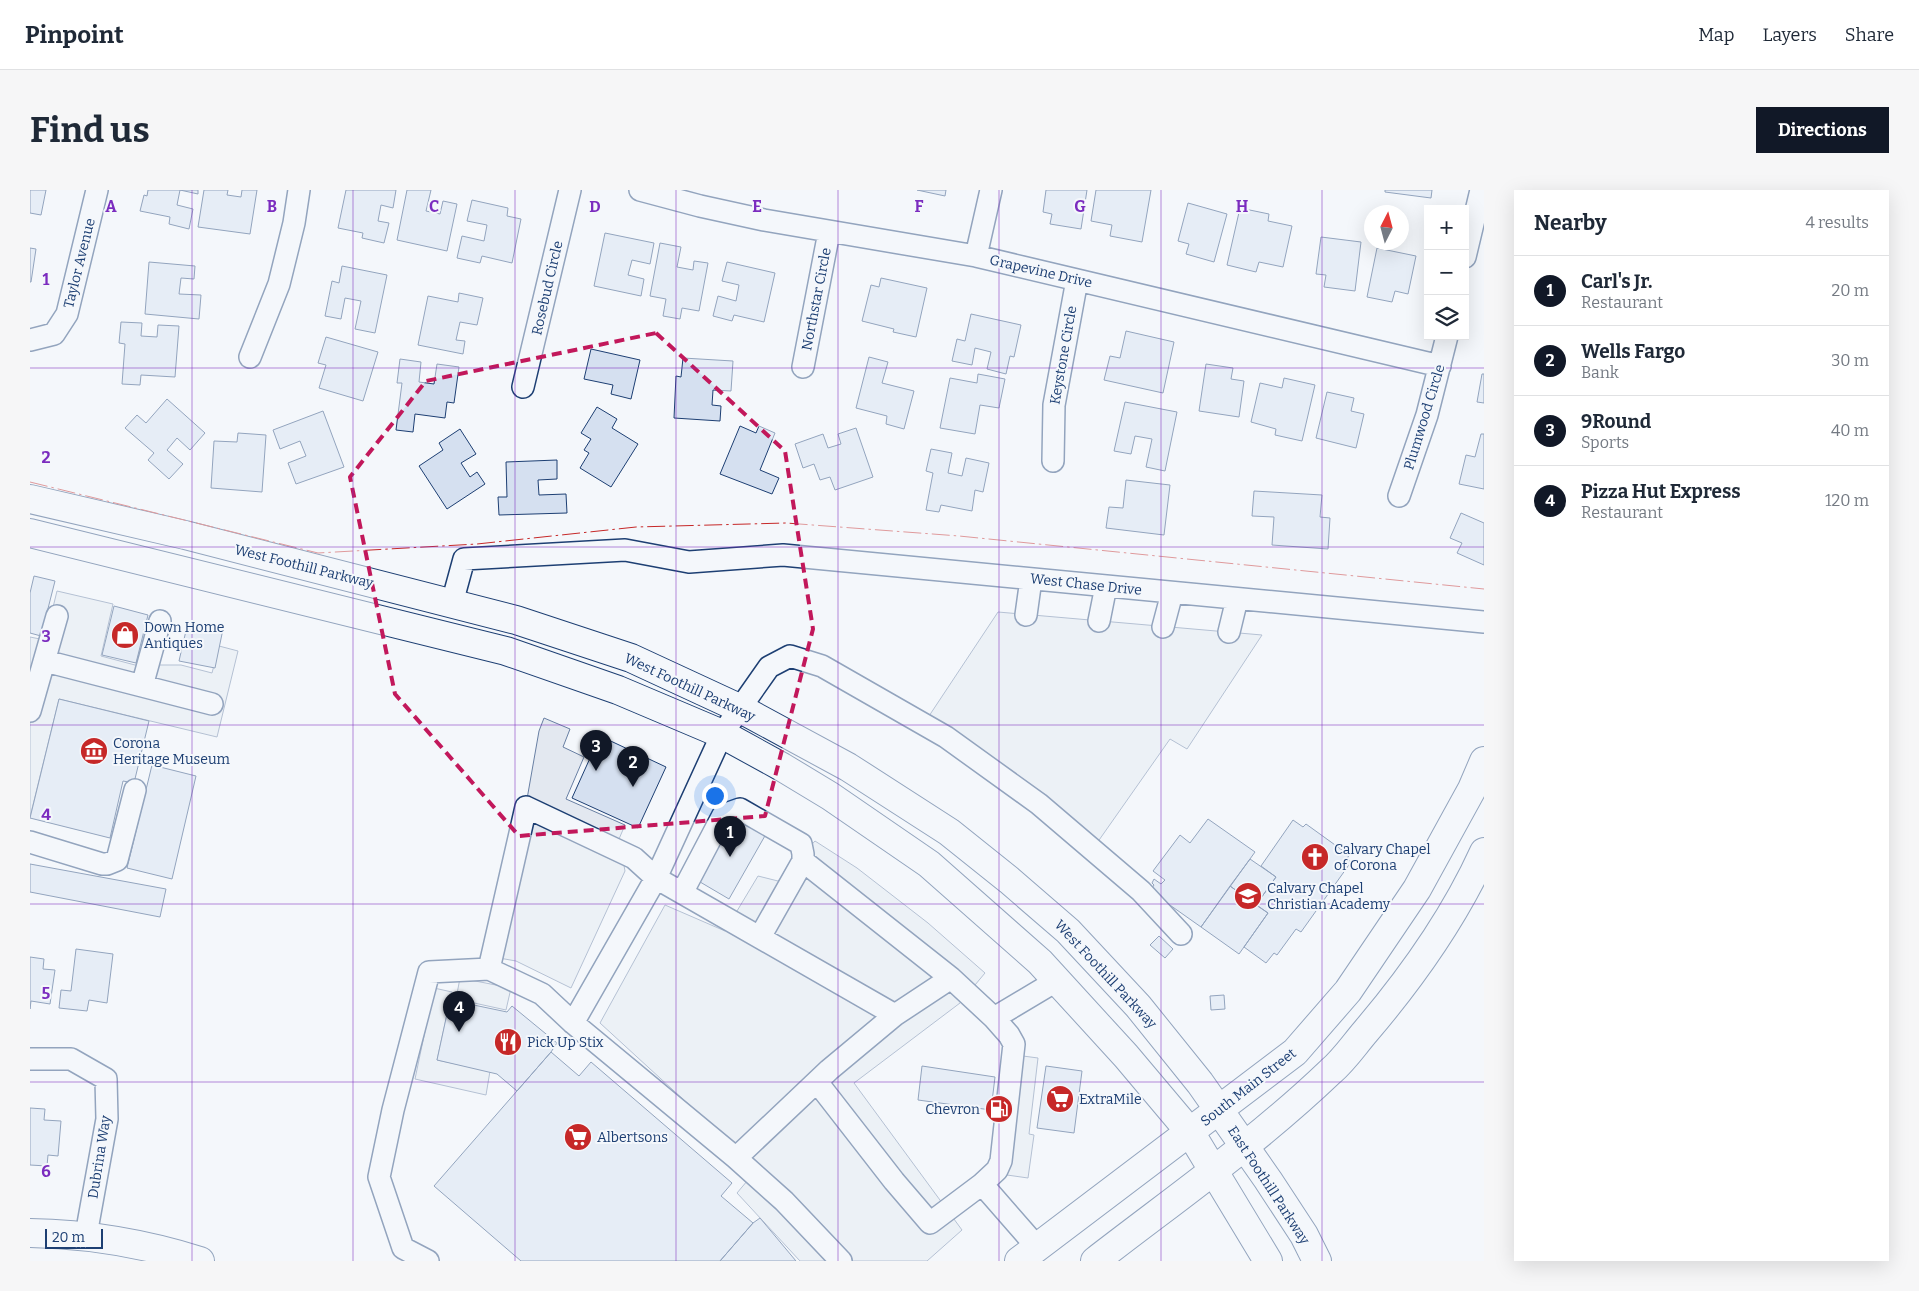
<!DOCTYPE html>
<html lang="en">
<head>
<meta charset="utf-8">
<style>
  body { margin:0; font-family:Bitter,serif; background:#f6f6f7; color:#1f2937 }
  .controls { position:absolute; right:15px; top:15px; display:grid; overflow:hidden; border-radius:0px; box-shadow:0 5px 20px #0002 }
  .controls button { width:45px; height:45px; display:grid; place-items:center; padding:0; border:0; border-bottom:1px solid #e0e1e3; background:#fff; color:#1f2937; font:25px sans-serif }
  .compass { position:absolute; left:1334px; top:15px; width:45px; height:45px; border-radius:50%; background:#fff; box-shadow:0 5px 20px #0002; rotate:6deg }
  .scale { position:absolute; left:15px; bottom:12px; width:58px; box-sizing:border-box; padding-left:5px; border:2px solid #1d3f73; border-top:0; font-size:14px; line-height:18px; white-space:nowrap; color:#1d3f73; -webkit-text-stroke:4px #f4f7fb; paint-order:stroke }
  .you { position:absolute; left:684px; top:605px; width:18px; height:18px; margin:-12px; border:4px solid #fff; border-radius:50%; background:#1a73e8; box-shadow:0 0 0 8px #1a73e833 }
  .badge { display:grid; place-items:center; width:32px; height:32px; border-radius:50%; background:#111827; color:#fff; font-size:16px; font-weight:700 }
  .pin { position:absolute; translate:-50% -41px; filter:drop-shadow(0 1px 2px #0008) }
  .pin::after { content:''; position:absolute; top:26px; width:18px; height:15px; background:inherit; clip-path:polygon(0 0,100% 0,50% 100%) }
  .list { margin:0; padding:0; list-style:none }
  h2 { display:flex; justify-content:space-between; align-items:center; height:65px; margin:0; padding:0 20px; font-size:21px }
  h2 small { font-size:16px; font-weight:400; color:#747a83 }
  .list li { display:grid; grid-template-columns:32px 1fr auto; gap:15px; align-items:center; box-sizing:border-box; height:70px; padding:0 20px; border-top:1px solid #e0e1e3 }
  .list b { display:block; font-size:19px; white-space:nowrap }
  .list p { margin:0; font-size:16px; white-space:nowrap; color:#747a83 }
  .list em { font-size:16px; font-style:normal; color:#747a83 }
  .icon { flex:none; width:28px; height:28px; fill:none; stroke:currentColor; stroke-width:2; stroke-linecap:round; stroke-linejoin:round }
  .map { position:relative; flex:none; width:1454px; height:1071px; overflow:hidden; border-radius:0px }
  header { display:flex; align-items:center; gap:30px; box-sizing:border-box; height:70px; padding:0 25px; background:#fff; border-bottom:1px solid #e0e1e3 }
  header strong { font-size:24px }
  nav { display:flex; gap:28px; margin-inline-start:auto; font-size:18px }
  .intro { display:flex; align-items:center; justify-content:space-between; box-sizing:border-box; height:120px; padding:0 30px }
  h1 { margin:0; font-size:35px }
  .button { padding:12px 22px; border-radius:0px; background:#111827; color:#fff; font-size:18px; font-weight:700 }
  main { display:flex; gap:30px; padding:0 30px }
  aside { flex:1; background:#fff; border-radius:0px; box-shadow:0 5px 20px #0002 }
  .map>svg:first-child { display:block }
</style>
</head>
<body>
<header>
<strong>Pinpoint</strong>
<nav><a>Map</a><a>Layers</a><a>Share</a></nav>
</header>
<div class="intro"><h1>Find us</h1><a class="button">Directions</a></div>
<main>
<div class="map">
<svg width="1454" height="1071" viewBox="0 0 1454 1071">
  <rect width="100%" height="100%" fill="#f4f7fb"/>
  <path fill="#e3e8f0" stroke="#687fa3" d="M27,401L83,414L71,466L105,475H151L182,483L189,456L208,461L187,547L29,509L0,627V447L15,450Z
    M968,422L1232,445L1157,559L1140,549L1067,653L899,526Z
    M514,528L540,539L533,557L554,567L536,609L595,635L589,649L595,681L541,798L486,771L469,768L509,541Z
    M785,651L827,678L898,733L955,783L930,813L824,893L932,1040L897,1071H770L707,1003L728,978L570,833L635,715L695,741L728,686L748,691Z
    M430,788L481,798L476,820L426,809Z
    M404,798L422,802L407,870L460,881L456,905L385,889Z
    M993,866L1008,868L999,944L1004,945L998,988L977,985Z"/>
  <path fill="#d5e0f0" stroke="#1d3f73" d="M0,0H16L11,25L0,23Z
    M118,0H168V4L150,0L147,15L163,19L159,39L139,34L140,27L110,21L114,5L117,6Z
    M174,0H198L197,5L211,7L212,0H227L220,44L168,37Z
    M316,0H366L363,18L351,15L348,31L359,33L354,53L332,48L333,43L308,38Z
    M377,0H401L396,21L410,24L413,11L427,14L417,61L367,50Z
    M887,0H916L915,6Z
    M1016,0H1057L1051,39L1020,34L1022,24L1013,22Z
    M1066,0H1121L1112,52L1080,46L1082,35L1061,31Z
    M1355,0H1402L1401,8L1355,2Z
    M442,10L478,18L477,26L491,29L482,73L452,66L450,73L427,68L432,46L454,51L457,35L437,31Z
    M1158,13L1197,24L1184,72L1156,64L1159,54L1148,51Z
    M1210,18L1239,24L1238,31L1262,36L1253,77L1229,72L1226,82L1197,75Z
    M575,43L624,53L620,74L602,70L598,85L614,89L611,106L564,96Z
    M1291,47L1331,52L1325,101L1294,97L1296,85L1286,84Z
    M630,53L651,57L647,77L663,80L664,71L678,73L669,121L652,118L650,129L633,126L636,109L620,106Z
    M0,58L6,59L1,92H0Z
    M1347,58L1386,66L1378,104L1365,101L1362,112L1337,107Z
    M119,72L165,76L164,89L151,88L149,104L171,105L169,129L115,124Z
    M697,72L745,83L734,132L704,125L702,131L683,126L688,106L706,111L709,95L692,91Z
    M312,76L357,85L345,143L325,139L331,111L315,108L311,129L295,126L302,91L309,93Z
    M851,88L897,98L886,147L863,142L864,139L832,131L841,95L849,97Z
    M429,103L453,108L447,135L430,132L426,150L435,151L433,164L388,155L398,106L428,112Z
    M941,124L991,135L984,167L980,166L976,184L957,179L961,162L945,158L942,175L922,171L927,149L935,151Z
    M91,132L112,133L111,146L127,147L128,135L149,136L145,187L111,185L110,195L92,194L95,154L89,153Z
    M1096,141L1144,152L1133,203L1074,190L1080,166L1090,168Z
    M296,147L348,162L333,211L289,198L296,175L288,173Z
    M561,159L610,170L601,209L581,204L583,195L554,189Z
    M839,167L858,172L852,193L884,201L874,239L856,234L857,226L826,218Z
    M653,168L703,171L701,201L683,200L682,215L691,216L690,231L644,228L646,186L651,187Z
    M370,169L391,172L389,192L404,194L407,174L429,177L424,213L417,212L415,228L385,224L383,242L366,240L372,193H367Z
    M1176,174L1203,178L1201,189L1214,191L1209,227L1169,221Z
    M948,184L975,189L969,218L950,215L945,244L910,238L920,188L947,193Z
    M1452,184H1454V213L1447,212Z
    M1254,188L1285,195L1272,251L1245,245L1246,239L1221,232L1230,193L1252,198Z
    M1297,202L1324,208L1321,221L1334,224L1326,258L1286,248Z
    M137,209L175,243L160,260L147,248L137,260L153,274L139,289L118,270L124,263L95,238L107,225L116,233Z
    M1095,212L1147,222L1135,281L1116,277L1122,249L1105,246L1101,264L1084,261Z
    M567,217L587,229L582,238L608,254L581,297L550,278L559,263L554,260L561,249L551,243Z
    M293,221L314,277L266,294L258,273L276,266L270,251L250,259L243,240Z
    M710,236L726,243L729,236L745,243L730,280L749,288L742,304L690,284Z
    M826,238L843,287L805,300L800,287L790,290L784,274L773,278L765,254L793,244L798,258L811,254L808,244Z
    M430,239L446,264L431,273L440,287L447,282L455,294L417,319L389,276L413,260L409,253Z
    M208,243L236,245L232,302L181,298L184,251L207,252Z
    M1451,244H1454V299L1429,294L1436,265L1445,267Z
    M901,259L922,263L918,283L932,286L936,268L959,273L953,302L945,300L942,321L911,315L909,322L896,320L903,283L896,281Z
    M527,270V289L508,290L509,305L536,304L537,323L469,325L468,307H477L476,272Z
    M1096,290L1140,295L1134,345L1076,338L1079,317L1093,318Z
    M1224,301L1292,305L1290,327L1300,328L1298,359L1242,355L1244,327L1222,326Z
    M1431,323L1454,333V375L1427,363L1432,353L1420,348Z
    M4,386L25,391L11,446L0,443V403Z
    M84,416L118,425L106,473L72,465Z
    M158,432L193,439L185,478L149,471Z
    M29,509L119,531L104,593L93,591L80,648L0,628Z
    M570,546L636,577L608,638L542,608Z
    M122,575L166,586L142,689L97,678Z
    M701,625L736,644L699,709L665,689Z
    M1178,629L1225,662L1171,737L1120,701L1124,695L1122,693L1124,689L1131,694L1135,690L1123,681L1150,645L1160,653Z
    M1263,630L1273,637L1276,634L1319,665L1317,669L1321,672L1271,742L1266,739L1247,765L1244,763L1236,773L1214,757L1238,723L1226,715L1246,687L1231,676Z
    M1220,669L1246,687L1226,715L1200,696Z
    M0,674L136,699L130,727L0,702Z
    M1200,696L1238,723L1209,764L1171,737Z
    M1129,746L1143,759L1135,768L1120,755Z
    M46,759L83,764L77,813L59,810L57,821L29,818L31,800L41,801Z
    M0,767L14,769L13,779L25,780L20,814L1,811L0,819Z
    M1194,805L1195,819L1181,820L1180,806Z
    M420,810L477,822L482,816L527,853L521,862L487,901L467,884L407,870Z
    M521,862L549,886L561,872L702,993L691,1006L723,1033L690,1071H491L404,996Z
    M892,876L965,887L961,920L888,910Z
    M1016,876L1052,881L1044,943L1007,938Z
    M0,918L15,919L14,930L31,931L28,966L18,965L17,976L0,975Z
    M730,1028L766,1071H690L723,1033Z"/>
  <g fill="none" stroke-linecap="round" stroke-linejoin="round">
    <defs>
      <path id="minor" d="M610,0L670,16L734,30L946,66L1410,176
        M946,66L961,0
        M1435,67L1451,0
        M0,150L24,144L37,124L67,0
        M220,167L249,94L264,33L269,0
        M773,177L799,42
        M493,197L540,0
        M1023,271L1024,215L1047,90
        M1369,306L1397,225L1417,146
        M422,413L434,369L595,360L659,372L753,365L1454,432
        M996,425L1001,389
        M1069,431L1076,396
        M1133,437L1142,403
        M1199,442L1207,409
        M15,471L182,514
        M112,496L130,431
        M0,521L27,426
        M0,652L72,674H77L87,670L105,600
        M652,703L693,625L710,619L771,654L773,664V671
        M730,747L773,671L921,788
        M459,779L496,617L604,668L626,688L865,825L921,788L964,828L1026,791
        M543,833L626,688L692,544L739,477L760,466L792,476L916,547L1009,614L1111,701L1151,744
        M0,869H41L76,889L77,929L56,1045
        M787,892L864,991L900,1033L952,994L1007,1057
        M706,968L799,880L865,825
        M952,994L967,980L971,971L984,854L979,845L964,828
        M398,1071L373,1058L349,987L363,920L399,782L459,779L512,804L543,833L706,968L754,1011L811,1071"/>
      <path id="major" d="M0,309L155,345L486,430L601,468L709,518L818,577L919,642L979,690L1038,741L1108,816L1170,893L1238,990L1274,1045L1287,1071
        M0,343L476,461L588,500L692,544L752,577L800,606L899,674L1010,772L1096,866L1160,942L1238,1071
        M0,1043C60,1044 113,1053 170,1071
        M989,1071L1265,862L1318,801L1387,699L1442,599L1454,571
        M1065,1071C1145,1009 1228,951 1301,881C1314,870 1324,855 1336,841C1382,787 1424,728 1454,662"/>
    </defs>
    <use href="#minor" stroke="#1d3f73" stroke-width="24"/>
    <use href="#major" stroke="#1d3f73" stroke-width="30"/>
    <use href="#minor" stroke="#f4f7fb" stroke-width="21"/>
    <use href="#major" stroke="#f4f7fb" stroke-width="28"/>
    <path stroke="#c62828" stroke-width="1" stroke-dasharray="18 4 2.5 4" stroke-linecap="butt" d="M0,292L288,363L447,354L606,337L756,333L929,346L1454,399"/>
  </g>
  <path d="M0 0H1454V1071H0ZM626,143L755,261L783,439L735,626L489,646L365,504L320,287L396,191Z" fill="#f4f7fb" fill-opacity=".55" fill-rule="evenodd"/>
  <path fill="none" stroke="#c2185b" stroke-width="4" stroke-dasharray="10 6" stroke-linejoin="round" d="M626,143L755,261L783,439L735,626L489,646L365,504L320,287L396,191Z"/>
  <path fill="none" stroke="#7b2cbf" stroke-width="1" stroke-opacity="0.55" d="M162,0V1071M323,0V1071M485,0V1071M646,0V1071M808,0V1071M969,0V1071M1131,0V1071M1292,0V1071M0,178H1454M0,357H1454M0,535H1454M0,714H1454M0,892H1454"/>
  <defs>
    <symbol id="shop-disc" viewBox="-11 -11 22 22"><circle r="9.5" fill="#c62828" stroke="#f4f7fb"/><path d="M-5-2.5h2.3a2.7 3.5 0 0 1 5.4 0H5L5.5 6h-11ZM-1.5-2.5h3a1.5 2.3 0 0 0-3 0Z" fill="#fff"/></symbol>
    <symbol id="museum-disc" viewBox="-11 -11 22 22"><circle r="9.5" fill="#c62828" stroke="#f4f7fb"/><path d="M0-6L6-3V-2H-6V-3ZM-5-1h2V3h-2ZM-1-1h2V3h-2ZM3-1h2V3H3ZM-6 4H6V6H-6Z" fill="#fff"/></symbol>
    <symbol id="church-disc" viewBox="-11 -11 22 22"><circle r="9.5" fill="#c62828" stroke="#f4f7fb"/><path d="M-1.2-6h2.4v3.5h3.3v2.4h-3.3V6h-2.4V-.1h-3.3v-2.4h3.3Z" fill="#fff"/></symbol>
    <symbol id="school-disc" viewBox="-11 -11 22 22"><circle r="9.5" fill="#c62828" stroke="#f4f7fb"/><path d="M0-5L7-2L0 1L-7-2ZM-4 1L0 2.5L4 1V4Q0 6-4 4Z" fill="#fff"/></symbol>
    <symbol id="restaurant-disc" viewBox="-11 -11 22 22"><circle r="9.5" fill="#c62828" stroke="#f4f7fb"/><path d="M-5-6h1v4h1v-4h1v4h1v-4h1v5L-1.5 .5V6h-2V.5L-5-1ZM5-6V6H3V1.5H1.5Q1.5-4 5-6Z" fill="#fff"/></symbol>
    <symbol id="supermarket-disc" viewBox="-11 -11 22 22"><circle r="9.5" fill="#c62828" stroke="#f4f7fb"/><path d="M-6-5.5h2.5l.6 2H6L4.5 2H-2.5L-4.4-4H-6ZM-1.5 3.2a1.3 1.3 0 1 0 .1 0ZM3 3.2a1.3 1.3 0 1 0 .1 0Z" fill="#fff"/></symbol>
    <symbol id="fuel-disc" viewBox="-11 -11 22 22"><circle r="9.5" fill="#c62828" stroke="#f4f7fb"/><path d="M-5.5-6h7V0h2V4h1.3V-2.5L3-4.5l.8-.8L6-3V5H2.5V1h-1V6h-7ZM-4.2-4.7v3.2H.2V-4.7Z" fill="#fff"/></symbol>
  </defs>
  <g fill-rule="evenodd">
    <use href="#shop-disc" x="79" y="429" width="32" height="32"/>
    <use href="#museum-disc" x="48" y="545" width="32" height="32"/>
    <use href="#church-disc" x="1269" y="651" width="32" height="32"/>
    <use href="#school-disc" x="1202" y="690" width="32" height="32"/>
    <use href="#restaurant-disc" x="462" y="836" width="32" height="32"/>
    <use href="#supermarket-disc" x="1014" y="893" width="32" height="32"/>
    <use href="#fuel-disc" x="953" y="903" width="32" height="32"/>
    <use href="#supermarket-disc" x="532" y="931" width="32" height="32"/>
  </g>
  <g text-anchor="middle" stroke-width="4" stroke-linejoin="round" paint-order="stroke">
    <g font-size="14" fill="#1d3f73" stroke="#f4f7fb">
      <text transform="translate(49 73) rotate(-76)" y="5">Taylor Avenue</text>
      <text transform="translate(1011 81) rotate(13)" y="5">Grapevine Drive</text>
      <text transform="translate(517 98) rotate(-77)" y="5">Rosebud Circle</text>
      <text transform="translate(786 109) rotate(-79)" y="5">Northstar Circle</text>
      <text transform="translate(1033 165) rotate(-80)" y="5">Keystone Circle</text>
      <text transform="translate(1394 227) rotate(-73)" y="5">Plumwood Circle</text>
      <text transform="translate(274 376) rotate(14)" y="5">West Foothill Parkway</text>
      <text transform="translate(1056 394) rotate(6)" y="5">West Chase Drive</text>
      <text transform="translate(660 497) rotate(25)" y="5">West Foothill Parkway</text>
      <text transform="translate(1076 784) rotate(47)" y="5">West Foothill Parkway</text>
      <text transform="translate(1218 897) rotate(-38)" y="5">South Main Street</text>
      <text transform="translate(69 967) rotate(-81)" y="5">Dubrina Way</text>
      <text transform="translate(1239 995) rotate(57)" y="5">East Foothill Parkway</text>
    </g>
    <g font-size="14" fill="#1d3f73" stroke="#f4f7fb" text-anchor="start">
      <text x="114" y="442">Down Home<tspan x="114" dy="16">Antiques</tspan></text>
      <text x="83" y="558">Corona<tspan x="83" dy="16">Heritage Museum</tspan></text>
      <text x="1304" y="664">Calvary Chapel<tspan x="1304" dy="16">of Corona</tspan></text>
      <text x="1237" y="703">Calvary Chapel<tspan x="1237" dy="16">Christian Academy</tspan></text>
      <text x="497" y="857">Pick Up Stix</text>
      <text x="1049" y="914">ExtraMile</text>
      <text x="950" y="924" text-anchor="end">Chevron</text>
      <text x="567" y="952">Albertsons</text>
    </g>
  </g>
  <g font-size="16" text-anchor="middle" font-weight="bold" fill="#7b2cbf" stroke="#f4f7fb" stroke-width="4" stroke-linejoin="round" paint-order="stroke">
    <text x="81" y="22">A</text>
    <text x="242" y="22">B</text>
    <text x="404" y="22">C</text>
    <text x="565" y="22">D</text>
    <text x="727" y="22">E</text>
    <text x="889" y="22">F</text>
    <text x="1050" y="22">G</text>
    <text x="1212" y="22">H</text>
    <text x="16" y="95">1</text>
    <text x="16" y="273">2</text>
    <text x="16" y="452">3</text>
    <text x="16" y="630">4</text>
    <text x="16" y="809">5</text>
    <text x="16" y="987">6</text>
  </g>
</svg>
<div class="controls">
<button>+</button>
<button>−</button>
<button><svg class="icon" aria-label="layers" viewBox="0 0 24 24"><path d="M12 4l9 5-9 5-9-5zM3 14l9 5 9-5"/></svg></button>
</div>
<svg class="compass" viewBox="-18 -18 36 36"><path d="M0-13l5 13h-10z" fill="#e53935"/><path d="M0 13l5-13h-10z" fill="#747a83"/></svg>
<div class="scale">20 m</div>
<div class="you"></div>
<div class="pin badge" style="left:700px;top:667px">1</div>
<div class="pin badge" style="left:603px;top:597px">2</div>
<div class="pin badge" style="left:566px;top:581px">3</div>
<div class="pin badge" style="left:429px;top:842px">4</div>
</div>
<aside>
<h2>Nearby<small>4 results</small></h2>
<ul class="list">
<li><span class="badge">1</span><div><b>Carl's Jr.</b><p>Restaurant</p></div><em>20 m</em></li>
<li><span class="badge">2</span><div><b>Wells Fargo</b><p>Bank</p></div><em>30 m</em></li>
<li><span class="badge">3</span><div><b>9Round</b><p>Sports</p></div><em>40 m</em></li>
<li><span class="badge">4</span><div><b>Pizza Hut Express</b><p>Restaurant</p></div><em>120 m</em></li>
</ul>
</aside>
</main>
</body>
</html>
